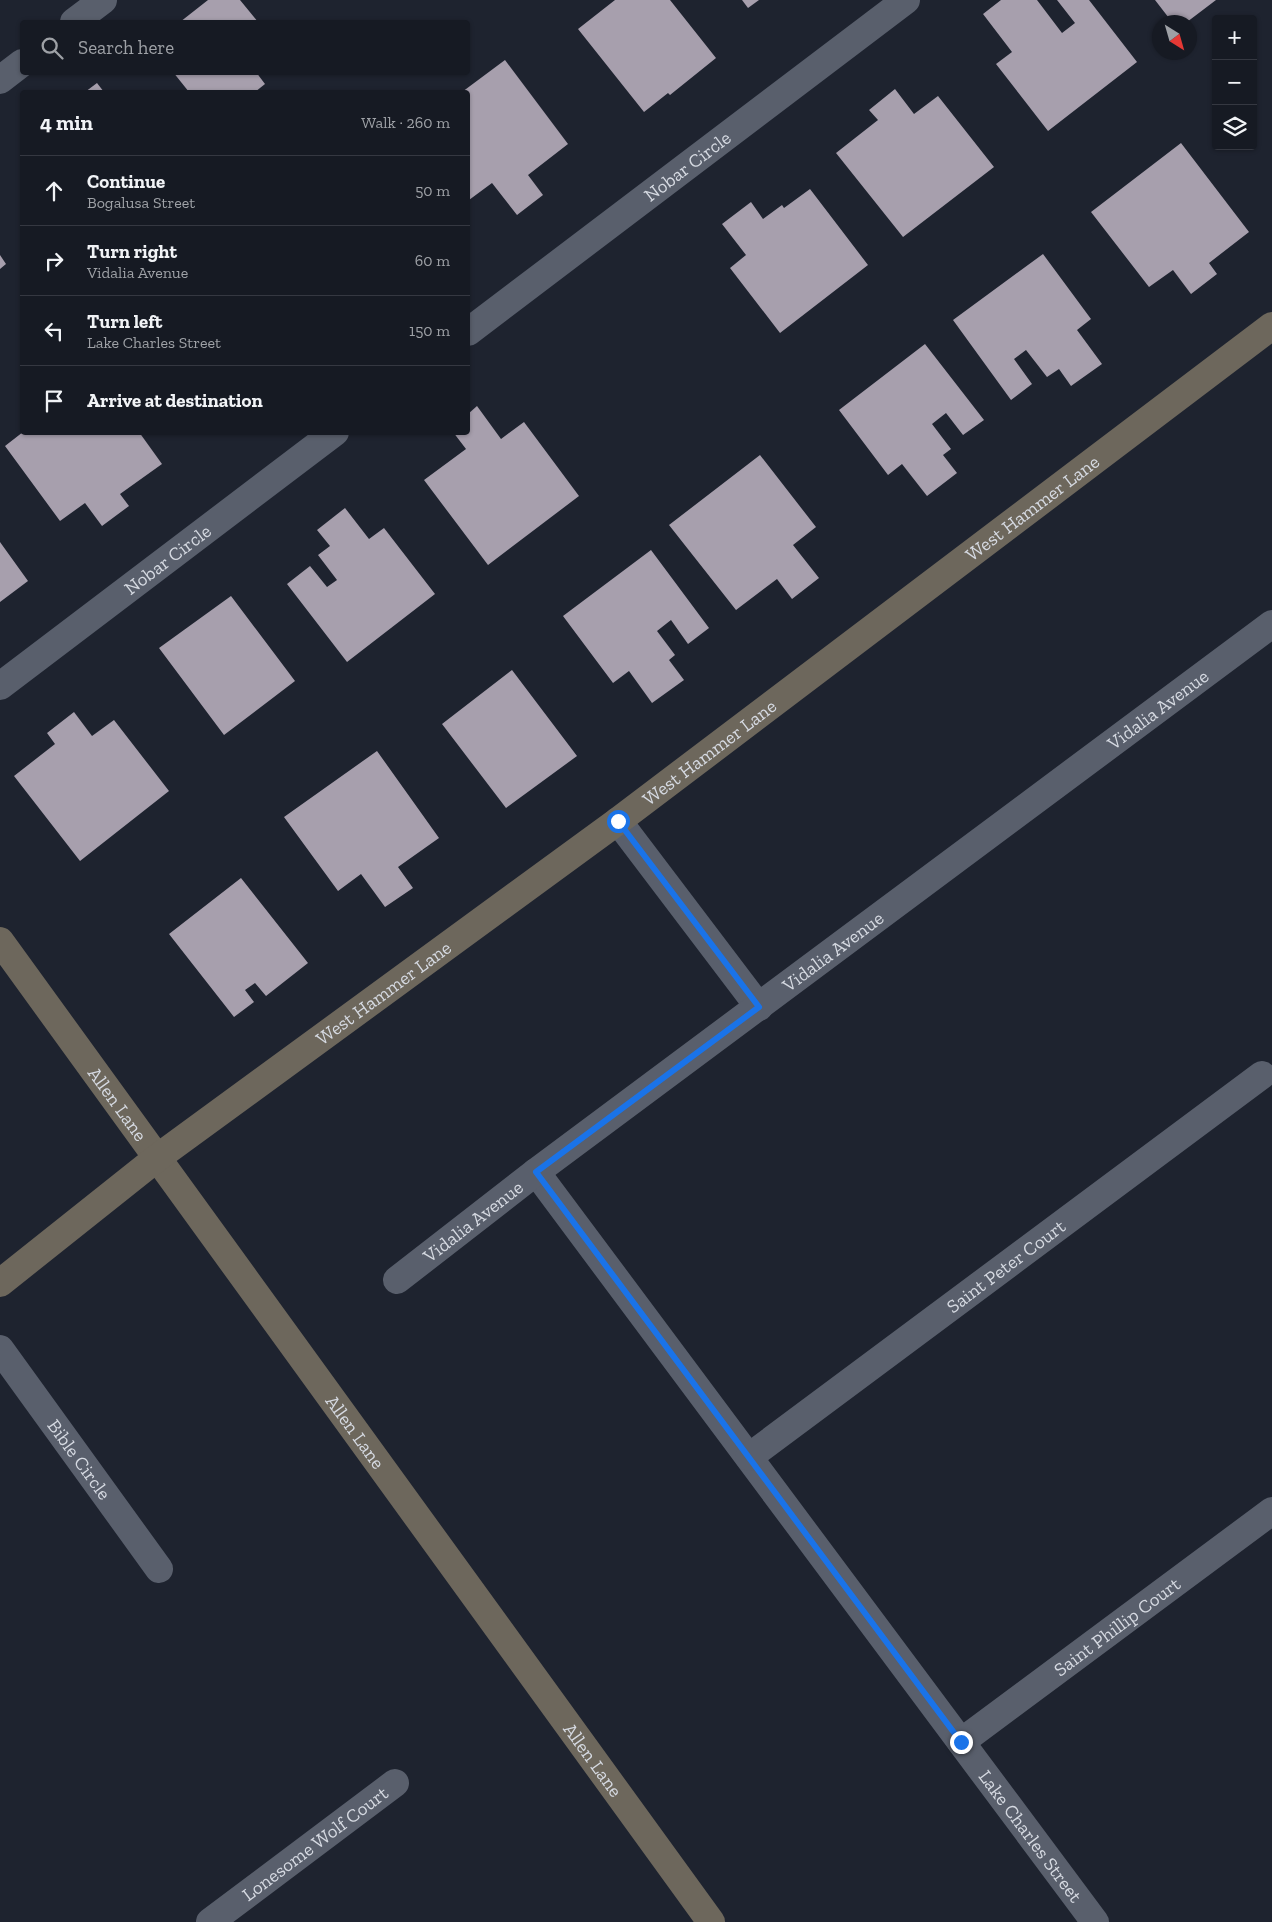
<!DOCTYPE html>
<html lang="en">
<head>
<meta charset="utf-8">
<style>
  body { margin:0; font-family:"Zilla Slab",serif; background:#1f232b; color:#f1f3f6 }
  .controls { position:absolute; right:15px; top:15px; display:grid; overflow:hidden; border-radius:5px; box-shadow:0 1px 4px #0004 }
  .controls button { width:45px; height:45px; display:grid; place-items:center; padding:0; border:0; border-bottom:1px solid #353841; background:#161a23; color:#f1f3f6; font:25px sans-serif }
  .compass { position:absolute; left:1152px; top:15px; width:45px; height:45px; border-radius:50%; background:#161a23; box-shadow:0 1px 4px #0004; rotate:143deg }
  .stop { position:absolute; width:15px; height:15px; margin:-11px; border:4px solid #1a73e8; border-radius:50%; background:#fff }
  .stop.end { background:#1a73e8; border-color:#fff; box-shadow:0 1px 5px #0008 }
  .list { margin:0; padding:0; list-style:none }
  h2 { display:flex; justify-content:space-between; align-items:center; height:65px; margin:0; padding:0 20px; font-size:21px }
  h2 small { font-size:16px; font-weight:400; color:#9ea1a6 }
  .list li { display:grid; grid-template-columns:32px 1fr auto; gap:15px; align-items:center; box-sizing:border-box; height:70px; padding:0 20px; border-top:1px solid #353841 }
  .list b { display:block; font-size:19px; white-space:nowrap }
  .list p { margin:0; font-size:16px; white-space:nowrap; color:#9ea1a6 }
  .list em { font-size:16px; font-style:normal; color:#9ea1a6 }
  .icon { flex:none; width:28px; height:28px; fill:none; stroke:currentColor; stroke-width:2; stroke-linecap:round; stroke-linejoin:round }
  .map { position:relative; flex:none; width:1272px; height:1922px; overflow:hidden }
  .search { position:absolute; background:#161a23; box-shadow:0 1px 4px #0004; left:20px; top:20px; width:450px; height:55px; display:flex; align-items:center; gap:12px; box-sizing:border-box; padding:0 18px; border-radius:5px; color:#9ea1a6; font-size:19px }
  .panel { position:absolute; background:#161a23; box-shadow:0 1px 4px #0004; left:20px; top:90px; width:450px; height:345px; border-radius:5px }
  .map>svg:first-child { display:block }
</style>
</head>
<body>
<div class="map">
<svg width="1272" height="1922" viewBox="0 0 1272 1922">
  <rect width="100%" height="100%" fill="#1e232f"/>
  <path fill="#a79fad" d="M208,0H240L258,22H180Z
    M615,0H670L716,58L670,95L668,93L644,112L578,29Z
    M742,0H759L748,8Z
    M1001,0H1037L1062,33L1075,23L1057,0H1089L1137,62L1048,131L996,64L1012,52L983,14Z
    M1155,0H1216L1187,22H1172Z
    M505,60L568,144L528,175L543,195L517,215L492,183L469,200L468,199V92H462Z
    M173,72H256L265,84L255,92H189Z
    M97,83L104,92H85Z
    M895,89L914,114L938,96L994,167L903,237L836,153L878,120L869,110Z
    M1181,143L1249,232L1209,263L1217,274L1191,294L1173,270L1149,287L1091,212Z
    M810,189L868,265L780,333L730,268L746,255L722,224L751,202L763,219L782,205L784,208Z
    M1043,254L1091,319L1077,330L1102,364L1071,386L1059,369L1047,377L1026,350L1014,359L1032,384L1011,400L953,320Z
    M0,255L6,264L0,269Z
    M925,344L984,420L963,435L946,413L932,424L951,449L943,455L957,473L927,496L902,464L888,475L839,410Z
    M477,406L501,439L524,422L579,496L488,565L424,480L466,449L453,432H468V414Z
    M23,432H139L162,464L120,494L129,506L102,526L85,503L60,521L5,446Z
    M760,455L816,527L793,545L819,578L792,599L777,579L736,610L669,525Z
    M345,508L369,539L384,528L435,594L347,662L287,584L310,566L327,587L337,580L318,555L330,546L317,530Z
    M0,542L28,581L0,602Z
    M651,550L709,628L688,644L671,620L657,631L675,655L669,660L684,680L652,703L629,671L613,683L563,616Z
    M231,596L295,681L224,735L159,648Z
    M512,670L577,756L506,808L442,724Z
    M74,712L92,736L114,720L169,791L80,861L14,776L55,744L47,733Z
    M377,751L439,838L398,867L413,888L385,907L361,874L338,891L284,817Z
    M241,878L308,963L266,996L255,983L245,990L254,1002L234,1017L169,934Z"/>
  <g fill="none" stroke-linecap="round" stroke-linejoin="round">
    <g stroke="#595f6c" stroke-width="28">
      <path d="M74,22L103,0"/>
      <path d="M0,80L22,63"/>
      <path id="s1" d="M468,332L906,0"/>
      <path id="s2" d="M0,686L335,432"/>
      <path d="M618,821L759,1007"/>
      <path id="s3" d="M536,1172L1095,1922"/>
      <path id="s4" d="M397,1280L536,1172L1272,624"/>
      <path id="s5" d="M0,1349L159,1569"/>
      <path id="s6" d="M749,1457L1262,1075"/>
      <path id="s7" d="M961,1742L1272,1511"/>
      <path id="s8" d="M210,1922L395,1783"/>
    </g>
    <g stroke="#6d675c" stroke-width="28">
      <path id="s9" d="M0,941L711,1922"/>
      <path id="s10" d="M0,1283L157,1158L618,821L1272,326"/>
    </g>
  </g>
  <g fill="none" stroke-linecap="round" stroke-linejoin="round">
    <path stroke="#1a73e8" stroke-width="6" d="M618,821L759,1007L536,1172L961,1742"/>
  </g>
  <g text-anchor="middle" stroke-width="5" stroke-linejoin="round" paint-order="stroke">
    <g font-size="19" fill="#d5d9e1" stroke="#1e232f">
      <text dy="7" stroke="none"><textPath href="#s1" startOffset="275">Nobar Circle</textPath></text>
      <text dy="7" stroke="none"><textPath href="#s10" startOffset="1291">West Hammer Lane</textPath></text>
      <text dy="7" stroke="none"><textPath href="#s2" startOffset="210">Nobar Circle</textPath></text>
      <text dy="7" stroke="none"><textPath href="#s4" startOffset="951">Vidalia Avenue</textPath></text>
      <text dy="7" stroke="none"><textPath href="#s10" startOffset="886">West Hammer Lane</textPath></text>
      <text dy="7" stroke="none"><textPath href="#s4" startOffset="546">Vidalia Avenue</textPath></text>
      <text dy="7" stroke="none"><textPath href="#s10" startOffset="481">West Hammer Lane</textPath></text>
      <text dy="7" stroke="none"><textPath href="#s9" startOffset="201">Allen Lane</textPath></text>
      <text dy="7" stroke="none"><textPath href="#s4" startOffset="96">Vidalia Avenue</textPath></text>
      <text dy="7" stroke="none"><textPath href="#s6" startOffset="320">Saint Peter Court</textPath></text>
      <text dy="7" stroke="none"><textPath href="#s9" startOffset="606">Allen Lane</textPath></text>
      <text dy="7" stroke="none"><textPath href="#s5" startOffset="136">Bible Circle</textPath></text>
      <text dy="7" stroke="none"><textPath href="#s7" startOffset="194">Saint Phillip Court</textPath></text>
      <text dy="7" stroke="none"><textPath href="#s9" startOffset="1011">Allen Lane</textPath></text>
      <text dy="7" stroke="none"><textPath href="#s3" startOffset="828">Lake Charles Street</textPath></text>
      <text dy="7" stroke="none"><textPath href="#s8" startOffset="131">Lonesome Wolf Court</textPath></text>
    </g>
  </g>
</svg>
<div class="controls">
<button>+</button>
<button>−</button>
<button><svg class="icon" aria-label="layers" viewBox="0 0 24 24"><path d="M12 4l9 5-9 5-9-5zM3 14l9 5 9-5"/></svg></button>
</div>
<svg class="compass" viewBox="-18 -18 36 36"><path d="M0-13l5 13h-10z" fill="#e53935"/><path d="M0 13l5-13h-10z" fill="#9ea1a6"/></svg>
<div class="stop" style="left:618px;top:821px"></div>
<div class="stop end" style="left:961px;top:1742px"></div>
<div class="search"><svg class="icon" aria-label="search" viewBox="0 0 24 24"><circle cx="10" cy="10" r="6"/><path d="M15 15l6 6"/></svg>Search here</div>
<section class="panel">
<h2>4 min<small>Walk · 260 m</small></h2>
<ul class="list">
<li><svg class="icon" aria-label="ahead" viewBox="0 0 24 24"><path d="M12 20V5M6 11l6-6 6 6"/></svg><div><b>Continue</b><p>Bogalusa Street</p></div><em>50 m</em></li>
<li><svg class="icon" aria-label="right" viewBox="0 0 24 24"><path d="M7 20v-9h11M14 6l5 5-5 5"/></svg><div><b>Turn right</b><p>Vidalia Avenue</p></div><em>60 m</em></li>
<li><svg class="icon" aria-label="left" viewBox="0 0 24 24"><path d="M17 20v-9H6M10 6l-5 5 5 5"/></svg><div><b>Turn left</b><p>Lake Charles Street</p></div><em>150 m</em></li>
<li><svg class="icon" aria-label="arrive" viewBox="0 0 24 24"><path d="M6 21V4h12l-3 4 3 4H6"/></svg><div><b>Arrive at destination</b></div></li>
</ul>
</section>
</div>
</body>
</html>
